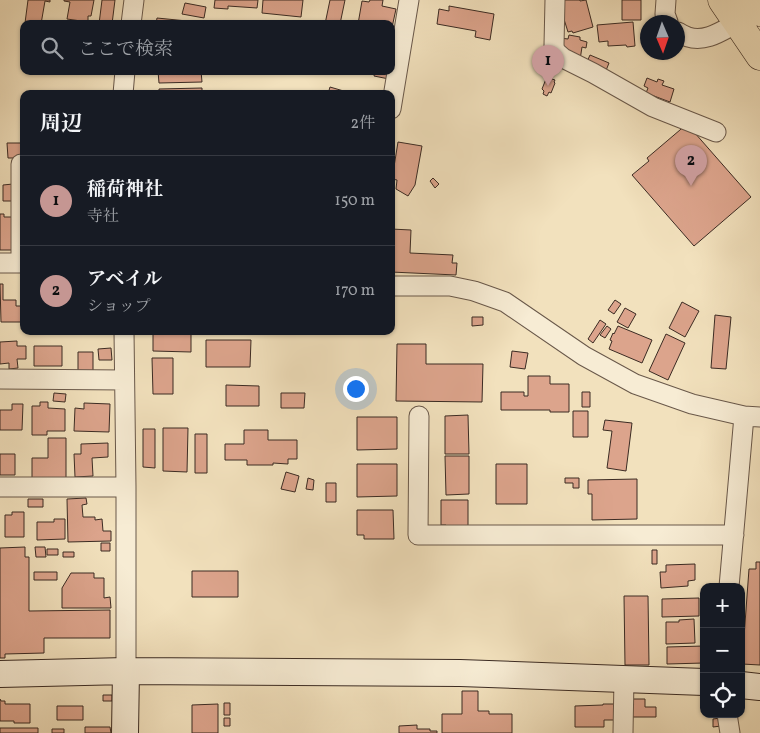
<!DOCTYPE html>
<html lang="ja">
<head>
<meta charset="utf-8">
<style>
  body { margin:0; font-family:Vollkorn,"Noto Serif JP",serif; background:#242831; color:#f1f3f6 }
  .controls { position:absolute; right:15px; bottom:15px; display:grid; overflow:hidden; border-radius:10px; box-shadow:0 1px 4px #0004 }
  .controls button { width:45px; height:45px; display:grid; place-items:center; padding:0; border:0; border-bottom:1px solid #363941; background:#171b24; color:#f1f3f6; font:25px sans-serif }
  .compass { position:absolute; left:640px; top:15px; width:45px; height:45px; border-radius:50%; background:#171b24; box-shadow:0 1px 4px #0004; rotate:178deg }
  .you { position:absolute; left:355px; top:388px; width:18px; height:18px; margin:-12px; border:4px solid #fff; border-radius:50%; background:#1a73e8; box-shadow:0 0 0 8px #1a73e833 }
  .badge { display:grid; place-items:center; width:32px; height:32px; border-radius:50%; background:#c59692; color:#111; font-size:16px; font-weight:700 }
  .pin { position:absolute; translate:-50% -41px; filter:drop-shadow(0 1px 2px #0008) }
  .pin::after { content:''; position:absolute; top:26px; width:18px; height:15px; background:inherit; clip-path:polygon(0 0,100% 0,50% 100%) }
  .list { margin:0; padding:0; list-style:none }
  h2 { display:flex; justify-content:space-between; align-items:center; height:65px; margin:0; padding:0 20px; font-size:21px }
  h2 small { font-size:16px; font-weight:400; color:#9ea1a6 }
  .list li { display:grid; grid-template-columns:32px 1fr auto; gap:15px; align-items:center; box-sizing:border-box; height:90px; padding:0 20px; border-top:1px solid #363941 }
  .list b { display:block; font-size:19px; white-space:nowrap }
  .list p { margin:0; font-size:16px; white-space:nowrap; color:#9ea1a6 }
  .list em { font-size:16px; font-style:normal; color:#9ea1a6 }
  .icon { flex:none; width:28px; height:28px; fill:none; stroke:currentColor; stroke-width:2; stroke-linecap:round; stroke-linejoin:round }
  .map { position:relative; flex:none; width:760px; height:733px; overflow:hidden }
  .search { position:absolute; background:#171b24; box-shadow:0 1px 4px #0004; left:20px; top:20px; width:375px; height:55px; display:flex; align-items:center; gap:12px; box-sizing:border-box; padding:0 18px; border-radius:10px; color:#9ea1a6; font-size:19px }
  .panel { position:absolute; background:#171b24; box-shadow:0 1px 4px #0004; left:20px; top:90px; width:375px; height:245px; border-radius:10px }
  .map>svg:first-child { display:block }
</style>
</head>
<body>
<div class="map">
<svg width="760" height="733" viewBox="0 0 760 733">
  <rect width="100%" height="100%" fill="#f2e1bd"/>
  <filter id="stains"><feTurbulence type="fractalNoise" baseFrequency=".004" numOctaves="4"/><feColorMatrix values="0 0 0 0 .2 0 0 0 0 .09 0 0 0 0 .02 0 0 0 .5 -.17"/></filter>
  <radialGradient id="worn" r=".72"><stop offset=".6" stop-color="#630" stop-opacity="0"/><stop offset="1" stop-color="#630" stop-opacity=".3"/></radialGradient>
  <path fill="#dca48c" stroke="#3b2b23" d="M28,0H50V2L45,1L41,24L25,23Z
    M64,0H94L91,16H88V22L67,19L70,2L64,1Z
    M102,0H115L112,24H99Z
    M215,0H258L257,8L228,6V9L214,8Z
    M263,0H303L301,17L262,13Z
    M330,0H345L340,24H325Z
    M370,0H383L382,6L396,9L391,32V24H358L362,1L369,2Z
    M558,0H580V1L586,0L593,27L573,33L572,31L568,32Z
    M622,0H641V20H622Z
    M185,3L206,7L204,18L182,14Z
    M449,6L494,14L490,40L475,37L476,31L437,24L439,9L449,11Z
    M157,18L197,22V24H156Z
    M633,22L635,46L627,47L626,45L608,46V41L599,42L597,25Z
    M569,35L580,37V40L587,42L586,48L582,47L580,60L557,50L560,38L568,39Z
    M590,55L609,63L605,73L586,64Z
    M158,71H201L202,82L159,83Z
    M375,71H390L389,79L374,76Z
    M549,78L555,80L554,82L555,83L551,93L549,92L547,96L543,94L544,91L542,89L546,79L548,80Z
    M647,78L657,82L658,79L664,81L662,85L674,89L670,102L646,93L648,88L644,86Z
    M330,87L347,92L346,94H328Z
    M202,88V94H159V89Z
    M687,124L751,197L694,246L632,175L649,161L647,158Z
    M398,142L422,146L415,185L408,196L396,189L397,180L392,179Z
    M7,143H24V158H8Z
    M433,178L439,184L435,188L430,181Z
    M13,184L14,201H3V185Z
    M0,214H4V217H13V250H0Z
    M391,229L411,230L410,253L453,255L452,263H457L456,275L391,272Z
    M0,284H3V300H16V306H21V322H1Z
    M615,300L621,304L614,314L608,310Z
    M682,302L699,311L685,337L669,328Z
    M625,308L636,314L628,328L617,322Z
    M715,315L731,317L726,369L711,368Z
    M472,317H483V325L472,326Z
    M600,320L606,324L593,343L588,339Z
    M607,326L611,329L605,338L600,335Z
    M618,326L652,340L642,363L609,349L612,341L610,340L613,333L614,334Z
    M74,331H100V333H74Z
    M153,331H191V352L153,351Z
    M666,334L685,343L668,380L649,371Z
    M206,340H251L250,367H206Z
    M17,341V346H26V359H17L18,368L9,369V363L0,364V342Z
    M397,344H426V364H483L482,402L396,401Z
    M34,346H62V366H34Z
    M111,348L112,360H99L98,349Z
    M512,351L528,353L525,369L510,367Z
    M78,352H93V371H78Z
    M152,358H173V394H153Z
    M528,376H550V384H569V412H550V410H501V392H524V396H528Z
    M226,385L259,386V406H226Z
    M582,392H590V407H582Z
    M54,393L66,394L65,402L53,401Z
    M281,393H305L304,408H281Z
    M40,402H48V408L65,409V431H47V435H32V406H40Z
    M84,403L110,404L109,432L74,431L75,408L84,409Z
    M12,404H23L22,430H0V410H12Z
    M573,411H588V437H573Z
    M468,415L469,454H445V416Z
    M357,417H397V449L357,450Z
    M605,420L632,423L626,471L607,468L612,431L603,430Z
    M163,428H188L187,472L163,471Z
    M143,429H155V468L143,467Z
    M244,430H268V440H297V459H288V464L273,463V465H247V460H225V444H244Z
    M195,434H207V473H195Z
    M48,438H66V479H32V458H48Z
    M108,443V457L92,458L93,476L75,477L74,454H81V444Z
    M0,454H15V475H0Z
    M445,456H469V494L446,495Z
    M357,464H397V496L357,497Z
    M496,464H527V504H496Z
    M286,472L299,476L295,492L281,489Z
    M308,478L314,480L313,490L306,489Z
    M565,478H579V488H573V483H565Z
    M637,479V519L592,520V494H588V480Z
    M326,483H336V502H326Z
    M86,498L87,504L82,505L83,517H95V520L102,519L103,531H111V541L68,542L67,499Z
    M28,499H43V507H28Z
    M441,500H468V528H446V525H441Z
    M357,510H393L394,539H364V535H357Z
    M12,512H24V537H5V515H12Z
    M54,519H65V539L37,540V522H54Z
    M101,543H110V551H101Z
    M25,547V557H29V611L110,610V638H44V653L5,654V658H0V548Z
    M35,547H45L46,557H36Z
    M47,549H58V555H47Z
    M652,550H657V564H652Z
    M63,552H74V557H63Z
    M756,562H760V665L742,664L749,569H756Z
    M695,564V580L688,581V586L661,588L660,572H666V565Z
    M192,571H238V597H192Z
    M34,572H57V580H34Z
    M71,573H94V578H104V598L110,597L111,608H62V588Z
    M624,596H648L649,665H625Z
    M699,598V616L662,617V599Z
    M694,619L695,643L666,644V622H679V620Z
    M704,646V663L667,664V647Z
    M462,691H478V711H489V714H512V733H442V714H462Z
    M103,695H112V701H103Z
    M0,699L1,701H5V704H30V723H14V721H0Z
    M629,699H645V707H656V717H630Z
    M224,703H230V715H224Z
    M218,704V733H192V705Z
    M603,704H616V720H604V727H575V706L603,705Z
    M57,706H83V720H57Z
    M224,718H230V726H224Z
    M720,718L721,726L713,727V719Z
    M417,725V729H430V731H437V733H399V726Z
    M85,727H110L111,733H85Z
    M0,728H38V733H0Z
    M52,729H64V733H52Z"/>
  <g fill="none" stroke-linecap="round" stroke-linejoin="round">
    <defs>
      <path id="street" d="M555,0L554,45L555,51L563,58L593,73L653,107L716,132
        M666,0L665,14L668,22
        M131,24L134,0
        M678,32C681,34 685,36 688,37C706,43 723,30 737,23
        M123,94L125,71
        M391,109L409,0
        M21,164V263
        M0,263H24
        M391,286H450L474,291L505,302L584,356L635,384L692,404L744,416L760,417
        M124,331L126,487V671
        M0,379L124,380
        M419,416L418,535H734
        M0,487H126
        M729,587L744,416
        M727,714L730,733
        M623,733L624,679"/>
      <path id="secondary" d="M0,674L126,671L460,673L704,682
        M741,685L760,687
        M125,733L126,671"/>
      <path id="highway" d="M722,0L760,56
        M752,0L760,12"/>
    </defs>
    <use href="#street" stroke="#69584a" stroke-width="21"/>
    <use href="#secondary" stroke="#3b2b23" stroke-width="28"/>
    <use href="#highway" stroke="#3b2b23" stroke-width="29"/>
    <use href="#street" stroke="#f7ecd4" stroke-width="19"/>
    <use href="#secondary" stroke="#f7ecd4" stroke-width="26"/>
    <use href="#highway" stroke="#f2e1bd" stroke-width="28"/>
  </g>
  <rect width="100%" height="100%" filter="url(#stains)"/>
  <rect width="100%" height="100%" fill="url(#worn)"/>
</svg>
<div class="controls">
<button>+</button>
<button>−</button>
<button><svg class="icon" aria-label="locate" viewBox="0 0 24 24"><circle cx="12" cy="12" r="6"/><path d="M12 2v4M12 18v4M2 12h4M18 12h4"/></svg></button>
</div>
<svg class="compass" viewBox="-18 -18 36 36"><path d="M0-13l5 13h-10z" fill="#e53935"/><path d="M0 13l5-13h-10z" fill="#9ea1a6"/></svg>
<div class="you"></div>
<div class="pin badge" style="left:548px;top:86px">1</div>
<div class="pin badge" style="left:691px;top:186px">2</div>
<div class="search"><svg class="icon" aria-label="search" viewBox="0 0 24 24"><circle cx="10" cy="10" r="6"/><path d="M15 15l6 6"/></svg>ここで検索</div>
<section class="panel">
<h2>周辺<small>2件</small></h2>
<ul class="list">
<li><span class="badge">1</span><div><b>稲荷神社</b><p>寺社</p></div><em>150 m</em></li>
<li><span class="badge">2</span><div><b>アベイル</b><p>ショップ</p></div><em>170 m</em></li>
</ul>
</section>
</div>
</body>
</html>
